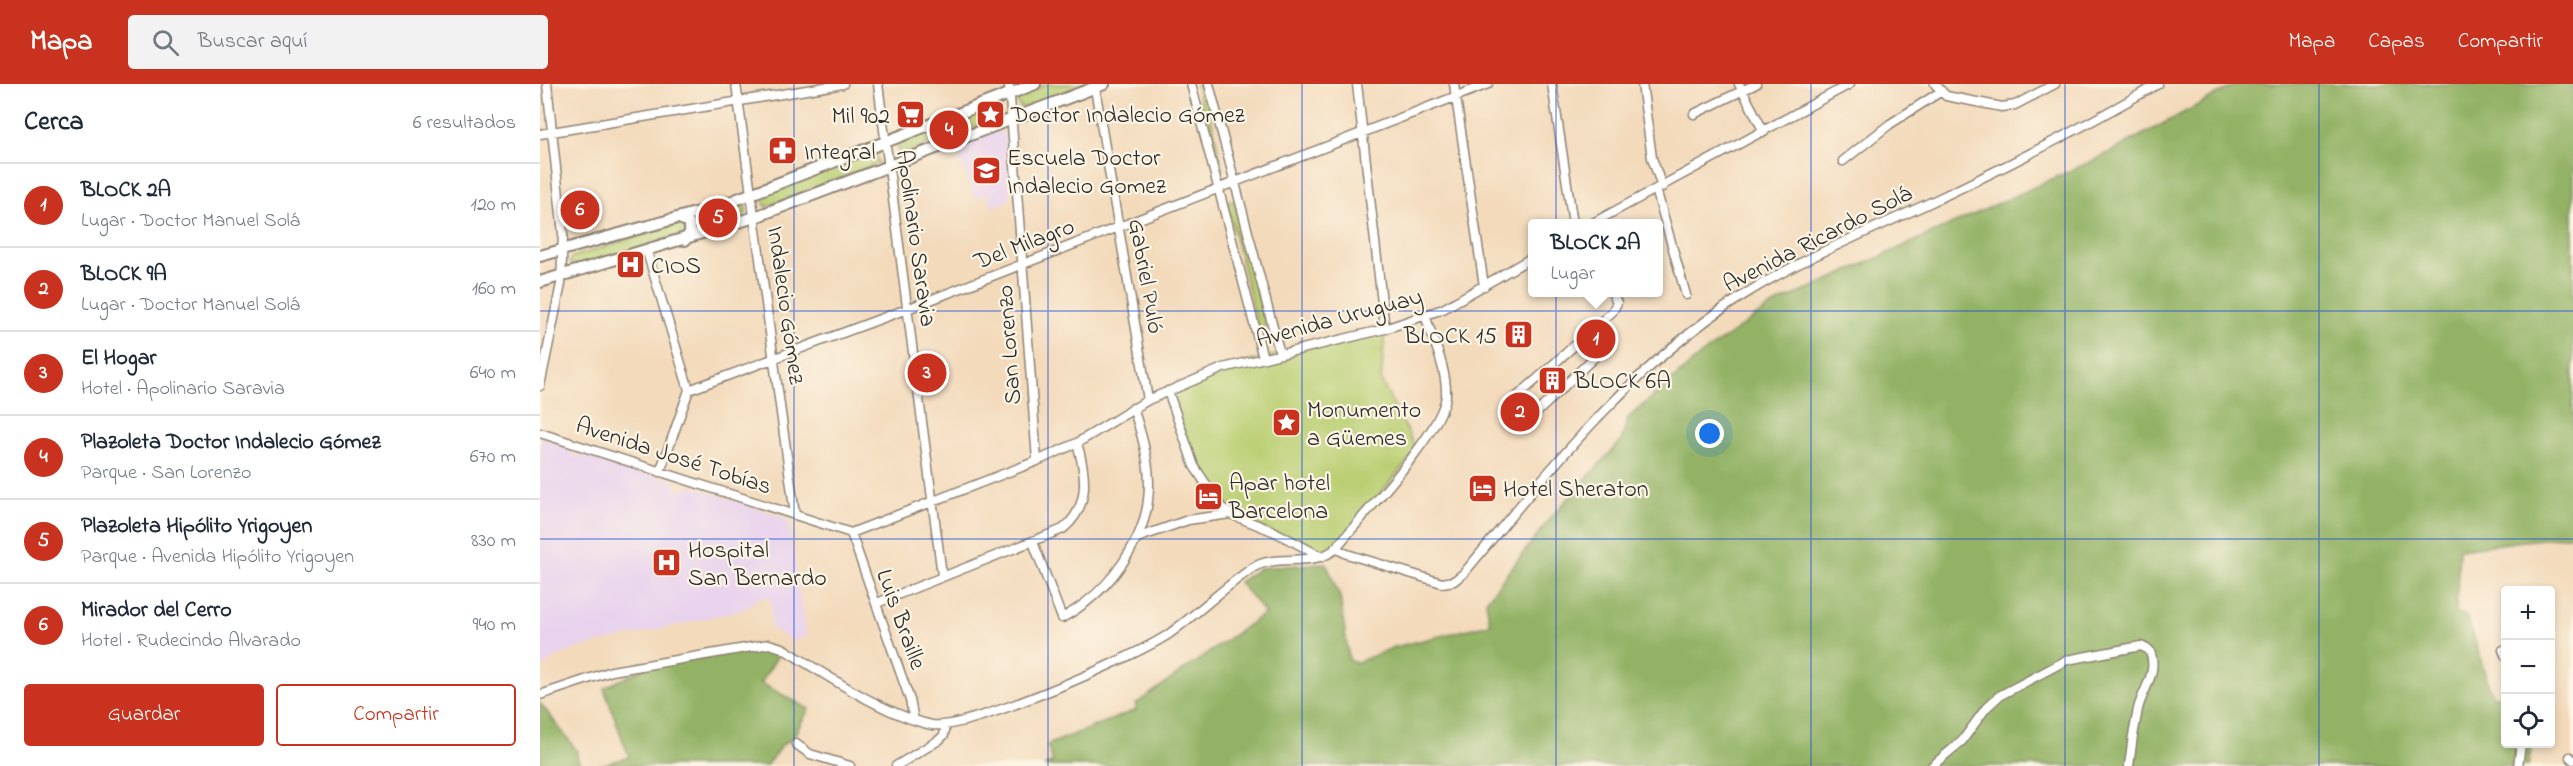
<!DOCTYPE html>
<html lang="es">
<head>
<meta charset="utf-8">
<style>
  body { margin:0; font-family:"Indie Flower",sans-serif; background:#f2f2f3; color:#1f2937 }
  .controls { position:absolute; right:18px; bottom:18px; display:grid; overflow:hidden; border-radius:6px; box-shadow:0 3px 9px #0003 }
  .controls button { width:54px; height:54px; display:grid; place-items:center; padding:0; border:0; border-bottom:2px solid #e0e1e3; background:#fff; color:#1f2937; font:30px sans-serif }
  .you { position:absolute; left:1170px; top:350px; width:21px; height:21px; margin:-15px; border:4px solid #fff; border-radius:50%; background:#1a73e8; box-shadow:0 0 0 9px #1a73e833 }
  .badge { display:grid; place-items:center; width:39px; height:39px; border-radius:50%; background:#c8321e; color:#fff; font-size:20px; font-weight:700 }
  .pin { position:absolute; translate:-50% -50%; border:3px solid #fff; box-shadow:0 2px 6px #0006 }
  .popup { position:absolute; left:988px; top:135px; width:135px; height:78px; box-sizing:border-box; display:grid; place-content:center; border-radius:6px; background:#fff; filter:drop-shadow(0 2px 4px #0005); font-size:20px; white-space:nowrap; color:#747a83 }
  .popup b { font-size:22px; color:#1f2937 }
  .popup::after { content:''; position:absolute; left:50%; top:100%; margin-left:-12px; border:12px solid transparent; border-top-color:#fff }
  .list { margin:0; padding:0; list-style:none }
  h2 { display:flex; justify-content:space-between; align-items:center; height:78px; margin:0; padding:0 24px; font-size:26px }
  h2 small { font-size:20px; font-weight:400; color:#747a83 }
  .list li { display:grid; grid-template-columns:39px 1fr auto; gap:18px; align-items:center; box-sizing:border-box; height:84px; padding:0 24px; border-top:2px solid #e0e1e3 }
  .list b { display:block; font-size:22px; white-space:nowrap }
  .list p { margin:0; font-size:20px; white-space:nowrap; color:#747a83 }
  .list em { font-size:20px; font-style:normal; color:#747a83 }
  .actions { display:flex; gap:12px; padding:18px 24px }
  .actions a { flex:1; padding:14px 0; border:2px solid #c8321e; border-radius:6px; text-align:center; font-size:21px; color:#c8321e }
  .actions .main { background:#c8321e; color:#fff }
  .icon { flex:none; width:33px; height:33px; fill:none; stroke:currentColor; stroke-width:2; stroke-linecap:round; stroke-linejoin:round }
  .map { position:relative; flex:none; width:2033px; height:682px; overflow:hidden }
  header { display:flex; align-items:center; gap:36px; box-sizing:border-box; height:84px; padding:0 30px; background:#c8321e; color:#fff }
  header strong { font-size:28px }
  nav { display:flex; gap:33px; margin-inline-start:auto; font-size:21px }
  .search { width:420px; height:54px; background:#f2f2f3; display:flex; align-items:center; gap:15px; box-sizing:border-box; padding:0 21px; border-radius:6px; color:#747a83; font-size:22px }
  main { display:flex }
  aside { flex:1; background:#fff }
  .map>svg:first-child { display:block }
</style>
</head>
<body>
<header>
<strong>Mapa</strong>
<div class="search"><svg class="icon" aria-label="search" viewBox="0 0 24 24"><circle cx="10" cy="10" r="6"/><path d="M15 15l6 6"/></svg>Buscar aquí</div>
<nav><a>Mapa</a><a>Capas</a><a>Compartir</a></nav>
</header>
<main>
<aside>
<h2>Cerca<small>6 resultados</small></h2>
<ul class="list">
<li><span class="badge">1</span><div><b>BLOCK 2A</b><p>Lugar · Doctor Manuel Solá</p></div><em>120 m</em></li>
<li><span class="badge">2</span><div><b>BLOCK 9A</b><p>Lugar · Doctor Manuel Solá</p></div><em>160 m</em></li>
<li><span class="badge">3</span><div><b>El Hogar</b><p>Hotel · Apolinario Saravia</p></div><em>640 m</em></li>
<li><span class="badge">4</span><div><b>Plazoleta Doctor Indalecio Gómez</b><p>Parque · San Lorenzo</p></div><em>670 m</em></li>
<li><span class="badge">5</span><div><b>Plazoleta Hipólito Yrigoyen</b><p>Parque · Avenida Hipólito Yrigoyen</p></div><em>830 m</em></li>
<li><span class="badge">6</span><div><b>Mirador del Cerro</b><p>Hotel · Rudecindo Alvarado</p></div><em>940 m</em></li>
</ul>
<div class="actions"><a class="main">Guardar</a><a>Compartir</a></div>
</aside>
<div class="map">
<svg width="2033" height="682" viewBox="0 0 2033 682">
  <rect width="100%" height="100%" fill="#fcf5e5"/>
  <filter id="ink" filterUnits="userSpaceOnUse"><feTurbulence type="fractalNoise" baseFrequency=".0167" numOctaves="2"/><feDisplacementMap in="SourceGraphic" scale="12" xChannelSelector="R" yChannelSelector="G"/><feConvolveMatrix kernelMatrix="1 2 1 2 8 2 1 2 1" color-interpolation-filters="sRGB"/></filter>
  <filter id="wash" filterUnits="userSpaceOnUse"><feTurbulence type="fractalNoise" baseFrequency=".008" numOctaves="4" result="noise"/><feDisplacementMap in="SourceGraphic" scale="24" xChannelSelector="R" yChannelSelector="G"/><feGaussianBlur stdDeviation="1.35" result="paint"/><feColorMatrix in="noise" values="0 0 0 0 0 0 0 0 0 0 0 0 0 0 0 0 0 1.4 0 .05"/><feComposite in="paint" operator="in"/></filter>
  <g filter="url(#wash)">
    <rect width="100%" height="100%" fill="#f3dabb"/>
    <path fill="#e8d2ee" d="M460,46L465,52L470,116L452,123L448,110L435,114L415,63Z
      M1,353L19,358L36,373L46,369L134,397L139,407L152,402L248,435L266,553L254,557L231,544V515L218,513L208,523L193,528L41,563L16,573L0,584Z"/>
    <path fill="#bacf73" stroke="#727d4f" stroke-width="1.5" d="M507,0H546L484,24L480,23L477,18L480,11Z
      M656,0H663L683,86L678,85Z
      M458,21L462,33L360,71L356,59Z
      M334,67L339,79L226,123L221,111Z
      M690,116L694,117L726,243L721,246L718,244L687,119Z
      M199,120L206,123V129L202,132L152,149V136Z
      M139,139L146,144L144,150L36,182L30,179L32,173Z
      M845,245L841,297L877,366L800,458L785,469L778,468L690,430L667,405L628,307L686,283Z"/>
    <path fill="#93b265" stroke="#5f6e48" stroke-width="1.5" d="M1697,0H2033V451L1919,465L1916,530L1927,532L1952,612H1965L1966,660H1992L1988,682H504L513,678L507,661L596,626V620L725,529L699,498L720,484L786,479L800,513L809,576L816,579L855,563L950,540L946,517L1012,432L1081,357L1088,334L1162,270L1231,222L1563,72Z
      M227,563L241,566L221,599L269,625L252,655L242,661L226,682H58L89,673L64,604L108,582Z
      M0,619L38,668L36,670L41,682H0Z"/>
  </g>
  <g filter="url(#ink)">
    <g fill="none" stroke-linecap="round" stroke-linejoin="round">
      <defs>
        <path id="minor" d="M196,0L255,431
          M338,0L402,491
          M469,0L497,377
          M651,0L723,274
          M669,0L740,270
          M817,0L845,245
          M914,0L944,202
          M1012,0L1033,140
          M1102,0L1112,74L1122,103
          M1199,0L1224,48
          M1395,0L1406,12L1462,23L1475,21L1515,0
          M555,4L608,316
          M1154,30L1216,0
          M0,50L303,0
          M1303,77L1350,40L1400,8
          M1116,105L1146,211
          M1051,140L1310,0
          M107,168L149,306L120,388
          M1069,259L988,337L977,340L972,337L970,319L1072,228L1077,219L1072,208
          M0,302L21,200L23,150L7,0
          M149,306L367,225L948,0
          M628,307L654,382L682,424L690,430L735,448L782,473
          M593,324C608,368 618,410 597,454
          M0,349L311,449L497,377L537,359L608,316L683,284L845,245L903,225L993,173
          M311,449L370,616L374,636
          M493,458L522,534C557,515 580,489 597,454L648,436L690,430
          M795,464L807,470L902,499L914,497L924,489C1008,388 1089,284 1202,212C1259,176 1324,149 1385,121C1464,84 1542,44 1618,0
          M337,519L523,445C551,422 546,389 537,359
          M1963,566L1966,573
          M0,611L72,587L229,560L242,564C285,590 344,631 392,641C427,647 595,573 629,550C657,530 682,505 711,485C735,468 770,484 794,466C820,434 904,347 906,311C907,285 893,256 885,231
          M256,660L270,670L310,682
          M2030,673L2033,676
          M356,682L399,656L404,651L406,641
          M1392,682L1422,657L1446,624L1459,612L1527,576L1601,562L1609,566C1620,586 1602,607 1598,625C1594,644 1591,663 1589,682
          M1978,682L1981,660"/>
        <path id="major" d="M139,134L147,137C153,145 150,150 145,156
          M0,172L177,123L495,0
          M0,198L215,133L564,0"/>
      </defs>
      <use href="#minor" stroke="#8f8273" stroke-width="11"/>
      <use href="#major" stroke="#8f8273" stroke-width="14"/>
      <use href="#minor" stroke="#fff" stroke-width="8"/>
      <use href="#major" stroke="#fff" stroke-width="10"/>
    </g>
  </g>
  <path fill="none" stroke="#1d4ed8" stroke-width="1.5" stroke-opacity="0.55" d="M254,0V682M508,0V682M762,0V682M1016,0V682M1271,0V682M1525,0V682M1779,0V682M0,227H2033M0,455H2033"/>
  <defs>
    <symbol id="sight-square" viewBox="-11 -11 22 22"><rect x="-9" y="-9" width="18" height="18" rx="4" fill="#c8321e" stroke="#fcf5e5"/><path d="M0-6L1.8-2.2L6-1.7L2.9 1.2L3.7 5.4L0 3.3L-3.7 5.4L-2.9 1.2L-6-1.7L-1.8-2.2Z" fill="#fff"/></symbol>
    <symbol id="supermarket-square" viewBox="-11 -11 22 22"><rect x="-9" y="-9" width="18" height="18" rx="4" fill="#c8321e" stroke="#fcf5e5"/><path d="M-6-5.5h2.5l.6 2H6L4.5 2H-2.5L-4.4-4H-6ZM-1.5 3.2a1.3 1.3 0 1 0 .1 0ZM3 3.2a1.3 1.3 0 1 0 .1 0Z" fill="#fff"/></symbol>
    <symbol id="pharmacy-square" viewBox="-11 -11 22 22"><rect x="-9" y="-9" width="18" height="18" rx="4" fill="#c8321e" stroke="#fcf5e5"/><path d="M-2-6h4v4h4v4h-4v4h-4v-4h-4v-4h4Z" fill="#fff"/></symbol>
    <symbol id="school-square" viewBox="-11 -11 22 22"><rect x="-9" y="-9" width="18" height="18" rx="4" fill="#c8321e" stroke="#fcf5e5"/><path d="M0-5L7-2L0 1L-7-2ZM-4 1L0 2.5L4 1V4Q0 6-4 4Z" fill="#fff"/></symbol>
    <symbol id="hospital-square" viewBox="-11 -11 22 22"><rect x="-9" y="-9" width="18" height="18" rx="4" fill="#c8321e" stroke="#fcf5e5"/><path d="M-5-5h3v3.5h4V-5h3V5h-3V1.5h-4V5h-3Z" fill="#fff"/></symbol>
    <symbol id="building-square" viewBox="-11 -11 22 22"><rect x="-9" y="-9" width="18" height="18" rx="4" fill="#c8321e" stroke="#fcf5e5"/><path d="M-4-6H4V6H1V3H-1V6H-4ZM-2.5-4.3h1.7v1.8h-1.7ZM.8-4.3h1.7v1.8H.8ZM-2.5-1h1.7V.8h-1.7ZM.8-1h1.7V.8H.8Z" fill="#fff"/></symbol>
    <symbol id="hotel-square" viewBox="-11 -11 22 22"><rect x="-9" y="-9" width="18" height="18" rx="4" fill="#c8321e" stroke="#fcf5e5"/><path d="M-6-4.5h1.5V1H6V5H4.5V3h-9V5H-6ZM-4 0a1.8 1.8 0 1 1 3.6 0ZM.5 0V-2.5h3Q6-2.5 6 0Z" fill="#fff"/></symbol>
  </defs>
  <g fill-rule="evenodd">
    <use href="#sight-square" x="434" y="14" width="33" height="33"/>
    <use href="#supermarket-square" x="354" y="14" width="33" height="33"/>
    <use href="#pharmacy-square" x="226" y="50" width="33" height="33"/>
    <use href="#school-square" x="430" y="70" width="33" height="33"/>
    <use href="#hospital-square" x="74" y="164" width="33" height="33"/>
    <use href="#building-square" x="962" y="234" width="33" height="33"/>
    <use href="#building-square" x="996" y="280" width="33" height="33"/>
    <use href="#sight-square" x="730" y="322" width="33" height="33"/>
    <use href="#hotel-square" x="926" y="388" width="33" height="33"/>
    <use href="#hotel-square" x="652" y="396" width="33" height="33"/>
    <use href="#hospital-square" x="110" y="462" width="33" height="33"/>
  </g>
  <g text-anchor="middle" stroke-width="4.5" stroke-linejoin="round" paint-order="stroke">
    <g font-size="24" fill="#2b2b2b" stroke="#fcf5e5" text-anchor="start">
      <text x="471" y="38">Doctor Indalecio Gómez</text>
      <text x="350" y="39" text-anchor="end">Mil 902</text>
      <text x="264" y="75">Integral</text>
      <text x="467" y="81">Escuela Doctor<tspan x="467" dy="28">Indalecio Gomez</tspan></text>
      <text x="111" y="189">CIOS</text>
      <text x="957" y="259" text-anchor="end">BLOCK 15</text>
      <text x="1034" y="304">BLOCK 6A</text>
      <text x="767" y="333">Monumento<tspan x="767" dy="28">a Güemes</tspan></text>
      <text x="689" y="406">Apar hotel<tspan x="689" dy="28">Barcelona</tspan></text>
      <text x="963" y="412">Hotel Sheraton</text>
      <text x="148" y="473">Hospital<tspan x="148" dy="28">San Bernardo</tspan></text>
    </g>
    <g font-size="24" fill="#2b2b2b" stroke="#fcf5e5">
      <text transform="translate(377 154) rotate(82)" y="8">Apolinario Saravia</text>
      <text transform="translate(1277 154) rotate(-27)" y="8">Avenida Ricardo Solá</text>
      <text transform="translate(484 159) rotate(-21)" y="8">Del Milagro</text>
      <text transform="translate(607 192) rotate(80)" y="8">Gabriel Puló</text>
      <text transform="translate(247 221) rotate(82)" y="8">Indalecio Gómez</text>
      <text transform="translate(799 233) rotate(-15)" y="8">Avenida Uruguay</text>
      <text transform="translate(468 261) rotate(-94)" y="8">San Lorenzo</text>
      <text transform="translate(134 371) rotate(18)" y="8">Avenida José Tobías</text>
      <text transform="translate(362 535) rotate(70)" y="8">Luis Braille</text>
    </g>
  </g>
</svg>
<div class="controls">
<button>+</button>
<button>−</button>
<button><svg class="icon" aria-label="locate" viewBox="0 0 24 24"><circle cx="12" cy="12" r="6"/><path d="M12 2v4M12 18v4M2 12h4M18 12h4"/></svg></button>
</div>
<div class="you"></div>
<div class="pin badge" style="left:1056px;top:255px">1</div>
<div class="popup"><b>BLOCK 2A</b>Lugar</div>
<div class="pin badge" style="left:980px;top:328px">2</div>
<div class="pin badge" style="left:387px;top:289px">3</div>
<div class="pin badge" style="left:409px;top:46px">4</div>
<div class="pin badge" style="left:178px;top:134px">5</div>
<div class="pin badge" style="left:40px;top:126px">6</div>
</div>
</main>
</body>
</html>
